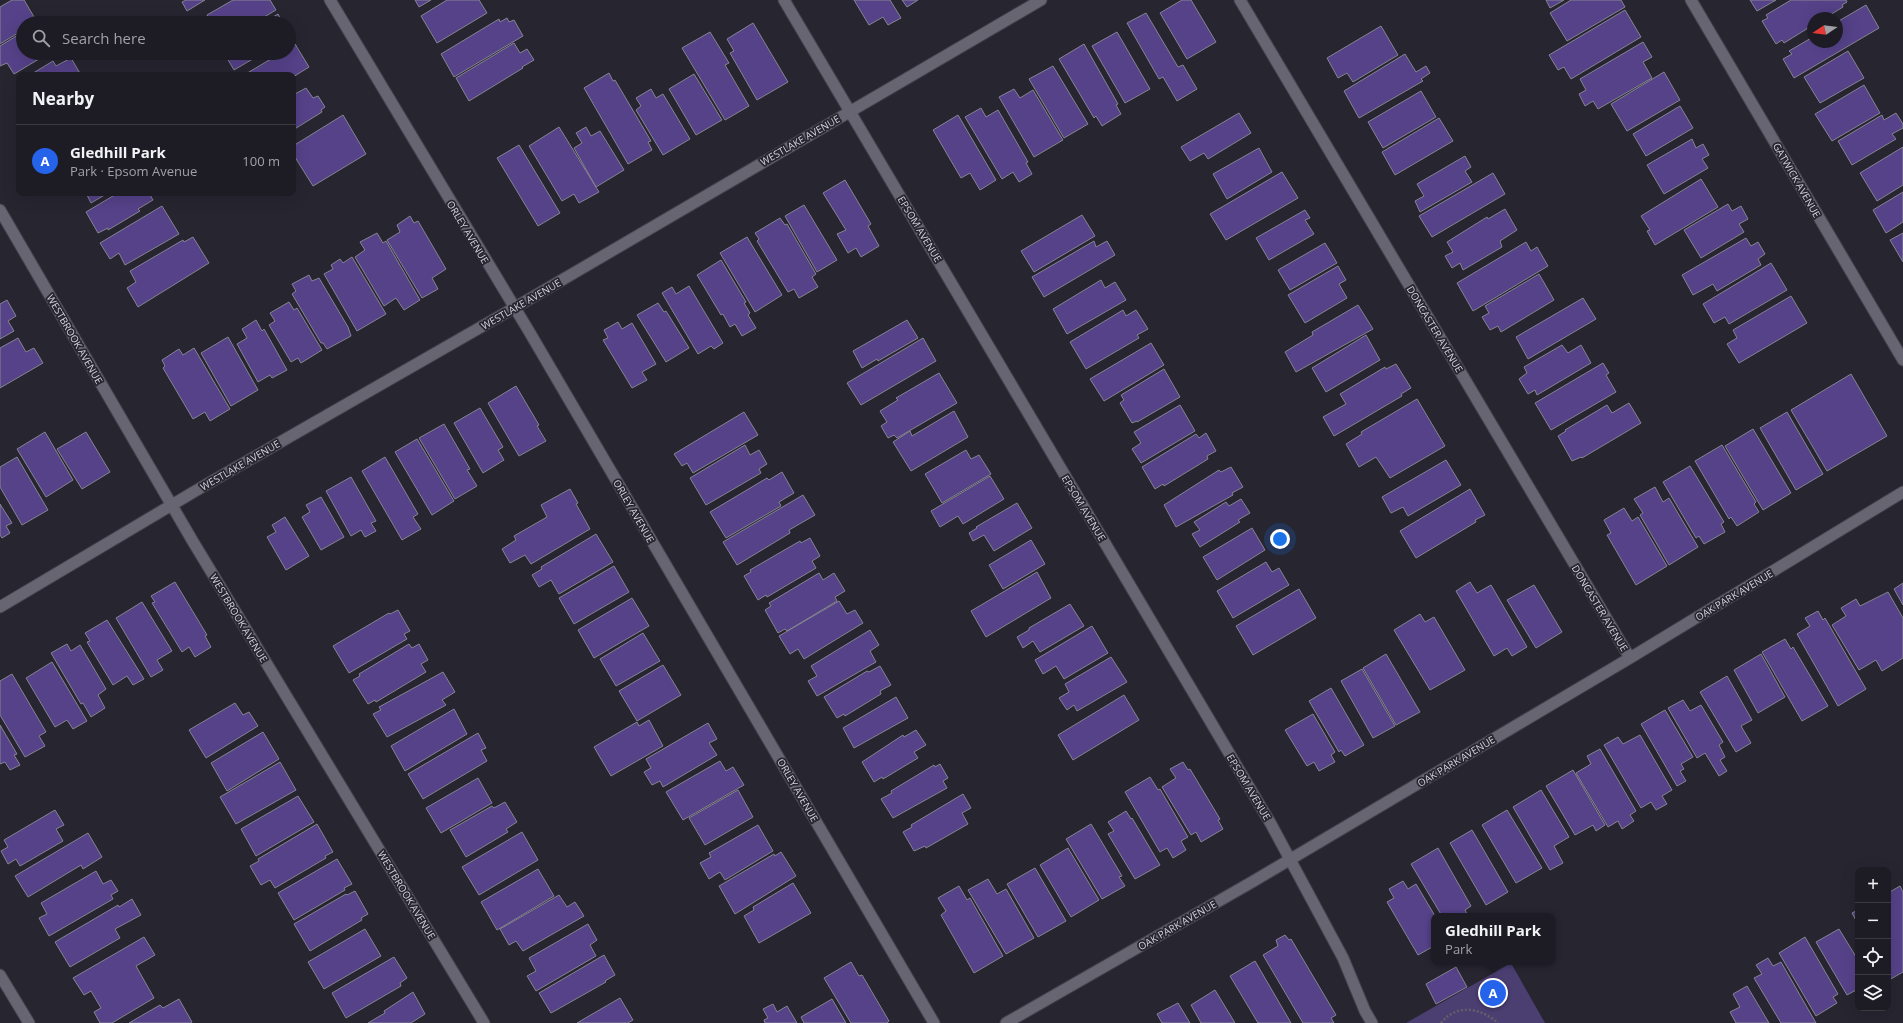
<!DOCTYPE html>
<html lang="en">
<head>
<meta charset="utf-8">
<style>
  body { margin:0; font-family:"Open Sans",sans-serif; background:#2a2931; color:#f1f3f6 }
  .controls { position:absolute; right:12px; bottom:12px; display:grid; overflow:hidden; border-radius:8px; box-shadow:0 4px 16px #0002 }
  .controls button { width:36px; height:36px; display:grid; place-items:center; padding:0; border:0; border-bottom:1px solid #3b3a41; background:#1d1c24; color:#f1f3f6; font:20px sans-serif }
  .compass { position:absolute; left:1807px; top:12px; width:36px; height:36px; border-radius:50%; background:#1d1c24; box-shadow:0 4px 16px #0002; rotate:257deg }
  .you { position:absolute; left:1280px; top:539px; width:14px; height:14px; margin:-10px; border:3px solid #fff; border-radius:50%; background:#1a73e8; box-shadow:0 0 0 6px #1a73e833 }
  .badge { display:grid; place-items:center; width:26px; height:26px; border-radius:50%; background:#2563eb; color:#fff; font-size:13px; font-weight:700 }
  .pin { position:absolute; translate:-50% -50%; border:2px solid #fff; box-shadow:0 1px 4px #0006 }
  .popup { position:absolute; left:1431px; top:913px; width:124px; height:52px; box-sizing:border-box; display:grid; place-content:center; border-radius:8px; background:#1d1c24; filter:drop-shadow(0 1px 3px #0005); font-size:13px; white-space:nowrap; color:#a0a1a6 }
  .popup b { font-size:15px; color:#f1f3f6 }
  .popup::after { content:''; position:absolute; left:50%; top:100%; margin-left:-8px; border:8px solid transparent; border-top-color:#1d1c24 }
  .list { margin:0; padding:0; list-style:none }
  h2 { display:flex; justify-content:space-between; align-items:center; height:52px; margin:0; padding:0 16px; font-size:17px }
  h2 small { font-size:13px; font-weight:400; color:#a0a1a6 }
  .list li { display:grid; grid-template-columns:26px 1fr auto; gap:12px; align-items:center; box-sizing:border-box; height:72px; padding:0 16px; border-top:1px solid #3b3a41 }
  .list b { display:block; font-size:15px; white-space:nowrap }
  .list p { margin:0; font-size:13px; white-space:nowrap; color:#a0a1a6 }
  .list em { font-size:13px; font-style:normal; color:#a0a1a6 }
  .icon { flex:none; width:22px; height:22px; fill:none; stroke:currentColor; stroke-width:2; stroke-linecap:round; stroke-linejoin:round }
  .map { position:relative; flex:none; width:1903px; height:1023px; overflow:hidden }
  .search { position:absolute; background:#1d1c24; box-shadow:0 4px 16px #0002; left:16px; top:16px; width:280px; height:44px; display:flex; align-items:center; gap:10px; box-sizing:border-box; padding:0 14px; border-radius:22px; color:#a0a1a6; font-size:15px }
  .panel { position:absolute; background:#1d1c24; box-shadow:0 4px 16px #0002; left:16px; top:72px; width:280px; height:124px; border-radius:8px }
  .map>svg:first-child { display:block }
</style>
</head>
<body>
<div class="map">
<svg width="1903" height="1023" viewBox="0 0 1903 1023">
  <rect width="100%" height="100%" fill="#272530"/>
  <path fill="#4b3f72" d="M1511,963L1545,1023H1406Z"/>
  <path fill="#554289" stroke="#868491" d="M12,0H24L37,22L23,23V30L0,44V7Z
    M186,0H205L187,11L182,2Z
    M233,0H270L276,10L254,23H212L207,15Z
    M415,0H431L419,7Z
    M447,0H479L487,13L437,43L421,16Z
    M854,0H890L901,18L888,25L883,17L869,25Z
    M902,0H918L907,7Z
    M1182,0H1191L1216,42L1187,59L1160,13Z
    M1546,0H1564L1550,8Z
    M1571,0H1621L1625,7L1567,41L1550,13Z
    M1750,0H1776L1757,11Z
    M1791,0H1846L1847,2L1842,5L1843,7L1825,18H1813V25L1784,43L1782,40L1776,44L1762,21L1768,18L1766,15Z
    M1866,5L1879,28L1794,78L1783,59L1792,54L1789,51L1813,37V42H1837V22Z
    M1625,10L1641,37L1571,79L1564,67L1558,70L1549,55Z
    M1146,13L1178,67L1183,65L1197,89L1177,101L1163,77L1159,79L1127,23Z
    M278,14L283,23H263Z
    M507,18L509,22L514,20L523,36L454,77L441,54L499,19L500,22Z
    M753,23L788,82L757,100L730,53L734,51L727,39Z
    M1381,26L1398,55L1353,82L1347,73L1338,78L1327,58Z
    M23,32V53H49L14,74L7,63L0,66V46Z
    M710,32L729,63L725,65L749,106L725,120L682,48Z
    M1117,32L1150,89L1125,103L1092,46Z
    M1643,42L1652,57L1643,62L1652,78L1598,109L1593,101L1585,106L1579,94L1586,90L1580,79Z
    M514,43L520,53L527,49L534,60L522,67L523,68L469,101L456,78Z
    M295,44L309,67L293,77V75H244L281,53H289V48Z
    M1084,44L1118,104L1116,105L1121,114L1102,126L1096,116L1094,118L1059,59Z
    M1848,51L1864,78L1820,103L1804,77Z
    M224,53H263L234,70Z
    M1405,54L1416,72L1426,66L1430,73L1421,79L1423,81L1359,118L1344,91Z
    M71,58L81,75H30L53,61L56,66Z
    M1053,66L1088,124L1064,138L1029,79Z
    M1664,72L1680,100L1627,131L1611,104Z
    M609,73L613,81L615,80L651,141L648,142L652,150L628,164L584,88Z
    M694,74L722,120L696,135L669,89Z
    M1864,85L1880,113L1832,141L1815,114Z
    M306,88L313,98L318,96L325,107L321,110L322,112L293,130V95Z
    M651,89L656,98L663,94L690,139L663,155L636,110L641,106L636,98Z
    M1014,89L1020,98L1033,90L1063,140L1034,157L999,97Z
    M1421,91L1436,117L1383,148L1368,122Z
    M1680,106L1693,128L1646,156L1633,134Z
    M981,108L986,117L998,110L1028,162L1026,163L1032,174L1019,182L1013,172L1002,179L965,117Z
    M1239,113L1251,133L1208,159L1204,153L1190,161L1181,147Z
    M1896,113L1903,124V128L1892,134L1896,139L1852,165L1838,141L1882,115L1884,120Z
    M343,115L366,154L313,186L293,154V146Z
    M958,115L996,180L980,190L970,173L961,178L933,130Z
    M1439,118L1453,141L1395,175L1382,152Z
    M559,127L599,192L579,203L574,194L562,201L529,146Z
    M586,127L591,136L600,131L624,170L596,187L574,148L582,143L576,133Z
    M1692,139L1696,148L1703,144L1709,155L1702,159L1708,168L1664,194L1647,165Z
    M519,145L560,213L538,226L497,158Z
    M1903,147V185L1877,201L1860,173Z
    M1259,148L1272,172L1227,199L1213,174Z
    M1465,156L1471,167L1465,171L1472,182L1420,212L1415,201L1424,196L1417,184Z
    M1282,172L1298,198L1226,240L1210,214Z
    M1493,173L1505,194L1432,237L1419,216Z
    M1701,179L1718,207L1655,245L1647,231L1650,230L1641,216Z
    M845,180L871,224L868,226L879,246L861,257L856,248L848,253L837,234L846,230L823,193Z
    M1903,192V222L1886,233L1873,210Z
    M86,193H108L91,203Z
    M118,193H149L153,200L138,209L140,211L108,230V228L98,233L86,212Z
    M1728,204L1732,211L1741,206L1748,219L1739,224L1744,232L1701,258L1684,230Z
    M804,205L837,260L817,272L785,216Z
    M162,206L179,234L125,265L119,253L110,259L100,243Z
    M1505,209L1517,230L1500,241L1502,247L1463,270L1460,263L1452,268L1445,256L1453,252L1447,242L1487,217L1488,219Z
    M1305,210L1310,218L1305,220L1314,234L1269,260L1256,238Z
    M1082,215L1095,236L1034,272L1021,251Z
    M410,216L414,223L418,221L446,269L432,278L438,289L422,298L387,240L400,232L397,225Z
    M780,218L785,225L787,224L816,274L812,277L818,287L799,298L794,289L788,292L757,241L759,239L755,233Z
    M377,233L383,243L386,241L420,300L404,310L396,298L384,306L355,257L365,250L360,242Z
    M1903,233V262L1890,240Z
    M193,237L209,263L138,307L127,288L136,282L130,271L183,240L184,242Z
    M747,237L782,295L755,312L720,253Z
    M1746,238L1751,246L1758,242L1765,254L1758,259L1761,265L1717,291L1713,284L1693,295L1682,275Z
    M1094,241L1096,247L1107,241L1115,255L1044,297L1032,277Z
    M1526,242L1531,251L1537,247L1548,266L1473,311L1457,283Z
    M1325,243L1337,263L1290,290L1278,270Z
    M352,257L386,314L357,331L324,274L333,269L331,265L340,259L343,263Z
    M721,260L746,302L744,303L750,313L748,315L756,328L742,336L735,324L730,327L723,314L721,315L697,275Z
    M1771,263L1787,290L1729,324L1725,317L1714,323L1703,304Z
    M1338,266L1346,280L1339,284L1347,298L1305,323L1288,295Z
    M1539,274L1554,300L1501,332L1498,326L1490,330L1482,317L1489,313L1485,306Z
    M309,275L312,281L319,278L348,327L351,336L327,349L323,343H321L292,294L296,291L292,284Z
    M1101,280L1105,288L1115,282L1126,300L1067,334L1053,309Z
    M689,286L723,343L714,349L711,346L698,354L662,293L672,287L676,294Z
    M1791,296L1807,323L1739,363L1727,344L1737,338L1733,330Z
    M1583,298L1596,319L1528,359L1516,337Z
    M7,300L16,316L8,321L14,331L0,339V304Z
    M289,302L294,310L297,308L322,350L301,363L298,358L291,362L269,325L275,321L270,313Z
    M658,303L664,312L666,311L689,348L666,362L637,315Z
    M1358,305L1373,329L1296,372L1285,352L1313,335L1312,332Z
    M1123,310L1126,316L1136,310L1148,329L1137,335L1139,338L1086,369L1070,342Z
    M256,320L262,331L264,329L287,370L272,378L270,375L258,382L237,344L247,338L242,329Z
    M907,320L918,338L878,361L877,359L862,368L853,351Z
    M618,322L622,329L632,323L656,364L642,372L647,380L632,388L603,340L608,338L604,330Z
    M1366,335L1380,360L1326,392L1312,368Z
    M228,337L258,390L231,406L201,353Z
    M18,338L26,352L34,348L43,363L0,388V348Z
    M923,338L936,361L861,405L847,383Z
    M1151,343L1164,365L1104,401L1090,379Z
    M1562,345L1568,353L1581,345L1591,363L1537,395L1535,390L1528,394L1519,379L1527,373L1524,367Z
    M194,348L230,409L210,421L205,412L193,419L163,368L165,366L162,360L179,349L183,355Z
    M1603,363L1609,373L1606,375L1616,392L1551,430L1535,403Z
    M1396,364L1411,388L1401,394L1402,396L1334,436L1323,417L1346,404L1340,394L1385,367L1386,369Z
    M1164,369L1180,397L1137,422V421L1132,423L1120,403L1124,400L1121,395Z
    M939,373L957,403L897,438L894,435L888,438L881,426L887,422L880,411L898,400L896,398Z
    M1851,374L1887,436L1827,471L1791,410Z
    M516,386L539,425L537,426L546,441L519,456L488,403Z
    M1417,399L1445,446L1390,478L1376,457L1359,467L1346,444L1362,434L1361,432Z
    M1629,403L1641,423L1582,458L1581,457L1572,461L1558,436L1566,431L1565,430L1607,405L1612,413Z
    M1180,405L1195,431L1141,463L1132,449L1141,443L1134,432Z
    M480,408L503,447L498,450L504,460L483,473L454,423Z
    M954,411L968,437L911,471L893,442L910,431L912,436Z
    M744,412L758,435L693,473L687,463L682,466L674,454Z
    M1787,412L1823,474L1796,490L1760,428Z
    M444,424L470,469L467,470L477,486L455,499L419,438Z
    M1753,429L1791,493L1763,510L1725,446Z
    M45,432L73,480L46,497L17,449Z
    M86,432L110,472L82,489L57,449Z
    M1206,433L1216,451L1207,456L1208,459L1164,486L1163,484L1155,489L1142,467L1196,434L1199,438Z
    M417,439L454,501L432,515L395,452Z
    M745,445L750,455L759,450L767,464L759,469L761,473L706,505L690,478Z
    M1722,445L1756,502L1754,504L1759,512L1737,526L1731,517L1729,519L1695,461Z
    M966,450L971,459L979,455L991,474L942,503L925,474Z
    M17,457L48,510L22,525L0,487V467Z
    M385,457L418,514L413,517L421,529L402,540L362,471Z
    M1446,460L1461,485L1408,516L1403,507L1391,513L1382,497Z
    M1690,466L1724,522L1721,524L1725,532L1704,544L1699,536L1696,538L1663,482Z
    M1231,467L1243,487L1232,493L1233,495L1176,527L1164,505L1219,470L1221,472Z
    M782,472L794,493L779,502L781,506L726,538L710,512L767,478L769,480Z
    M990,476L1004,499L963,524L958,516L940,527L931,511Z
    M351,477L376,521L371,523L376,531L365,537L361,530L351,536L326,491Z
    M1655,487L1663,502L1669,498L1698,547L1669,565L1640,515L1643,513L1634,499Z
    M570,489L578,503L576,504L590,529L531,564L525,555L510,563L502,549L516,540L514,536L547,517L541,505Z
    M1470,489L1485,515L1475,520L1476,522L1416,558L1400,531Z
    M803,495L815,515L789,530L790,533L737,565L723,542Z
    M321,497L344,537L321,550L302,517L310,512L306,505Z
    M1241,499L1250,513L1238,520L1240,522L1200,547L1192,534L1200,530L1194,522L1226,502L1229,506Z
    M1017,503L1032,528L994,551L984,535L973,541L969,533L977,528L976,527Z
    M0,504L12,523L6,526L10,533L2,538L0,535Z
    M1624,508L1632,521L1638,517L1667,566L1636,585L1607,535L1611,533L1604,520Z
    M285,517L309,556L286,570L267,537L276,532L272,525Z
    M1252,528L1265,550L1217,580L1203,557Z
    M596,534L613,562L559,594L551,580L539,587L532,575L542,569L541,567Z
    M810,538L820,556L812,561L816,568L767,597L766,595L758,600L744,576L751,572L750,570L800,541L801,543Z
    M1031,540L1045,564L1003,589L989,565Z
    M1266,562L1272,572L1279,568L1289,585L1233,618L1217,591Z
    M614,566L629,592L574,624L559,598Z
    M1037,572L1051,598L986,637L971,611Z
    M819,573L823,580L834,573L845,591L835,597L837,601L787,631L785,629L778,633L765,610L771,606L769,603Z
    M175,582L207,635L205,636L211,647L195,657L189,647L182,652L152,603L155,602L151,596Z
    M1470,582L1477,593L1491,585L1527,647L1512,656L1507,648L1494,656L1456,591Z
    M1903,583V605L1894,589Z
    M1534,585L1562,632L1536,648L1507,600Z
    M1299,589L1316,618L1253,655L1236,626Z
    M1888,592L1903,618V658L1882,671L1876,660L1859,670L1832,625L1846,616L1841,608L1856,599L1860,606Z
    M632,598L649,626L594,658L578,630Z
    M839,601L847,614L855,610L863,623L804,659L798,649L790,654L779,636Z
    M142,602L172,651L157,660L163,670L151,677L116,618Z
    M1070,604L1084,626L1040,652L1033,641L1023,648L1017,637L1029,630V628Z
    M398,610L410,631L404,634L407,639L349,673L333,646L389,613L390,614Z
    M1818,611L1823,620L1825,618L1866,689L1838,706L1797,634L1810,626L1805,618Z
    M1420,614L1425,622L1434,617L1465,670L1430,690L1394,630Z
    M107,620L144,679L133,685L127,676L113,685L87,642L90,641L85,633Z
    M1092,626L1108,653L1064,679L1056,666L1043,674L1035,660Z
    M870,630L879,645L870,651L876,662L817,696L808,681L817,676L811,666Z
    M643,633L660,661L616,686L600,659Z
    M1785,639L1791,649L1793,647L1828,706L1802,721L1762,652Z
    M67,644L71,651L80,645L106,689L98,695L105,708L91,717L83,703L81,704L51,653Z
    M409,644L412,648L419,644L428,660L421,664L426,672L376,702L375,700L368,704L353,680L360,676L359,674Z
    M1386,654L1420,712L1396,725L1363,668Z
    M1761,654L1785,697L1758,713L1734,670Z
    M1111,657L1127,682L1077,711L1074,705L1067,710L1059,698L1069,692L1065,684Z
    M52,662L87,721L73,729L67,720L55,727L26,678Z
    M663,665L681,695L637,721L619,691Z
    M880,666L891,685L880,691L881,694L845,716L844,714L837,718L824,697L867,671L869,672Z
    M1362,669L1395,726L1373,738L1341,681Z
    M443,672L455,692L442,700L446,705L387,737L373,714L381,710L379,707Z
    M12,674L46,732L39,736L45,746L25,757L0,715V681Z
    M1727,676L1752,720L1741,726L1751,743L1736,752L1700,692Z
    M1331,688L1364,745L1345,756L1341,750L1339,752L1309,701Z
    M1124,695L1139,720L1073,760L1058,735Z
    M896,697L908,718L854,748L843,728Z
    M1683,700L1690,711L1701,705L1723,742L1719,745L1725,757L1720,760L1727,771L1719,776L1705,753L1697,758L1668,708Z
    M235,703L243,715L249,712L258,726L206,758L189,730Z
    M454,709L467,734L405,771L391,746Z
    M1665,710L1693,757L1681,764L1684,769L1680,771L1686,781L1677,786L1641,724Z
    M1313,714L1335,752L1331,755L1335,762L1319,771L1314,762L1307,766L1285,730Z
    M649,720L663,746L611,776L594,747L637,722L639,726Z
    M708,723L717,739L709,743L717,755L663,787L660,781L652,785L644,772L651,768L646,759Z
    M0,725L17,754L14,755L20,765L10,770L5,762L0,764Z
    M916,730L926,745L914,752L918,758L883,779L882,777L874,782L862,762L903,735L904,737Z
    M263,732L279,759L227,791L211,763Z
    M478,733L486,748L481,750L487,761L423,799L408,774Z
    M1640,735L1672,790L1662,796L1667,804L1656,810L1651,802L1641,808L1604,745L1618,737L1623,744Z
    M1600,749L1636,811L1630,815L1634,821L1622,829L1618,821L1608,827L1576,773L1591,764L1587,756Z
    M720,761L726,771L733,767L744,785L683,820L666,792Z
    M280,762L296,790L236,824L220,797Z
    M1183,762L1188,770L1190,769L1220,819L1218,820L1223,829L1201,842L1196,832L1191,835L1162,787L1176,778L1170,769Z
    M940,764L948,778L943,781L947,788L893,818L881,799L892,793L891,791L934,765L935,767Z
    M1573,770L1605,825L1596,831L1593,825L1575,835L1546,786Z
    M1150,777L1158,790L1160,789L1188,837L1181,841L1186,850L1173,858L1167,848L1160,852L1125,792Z
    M478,778L492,803L441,833L426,808Z
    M738,790L753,817L705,845L689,818Z
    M1541,790L1569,837L1554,846L1563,863L1550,870L1513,807Z
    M963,794L971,808L962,813L968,824L926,848L925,846L914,851L903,832L912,827L911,825Z
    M298,796L314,822L256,856L241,829Z
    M505,802L517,822L506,829L508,832L466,857L450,830L492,806L494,808Z
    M55,810L64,825L56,829L63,841L20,866L16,859L8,864L1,851L8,847L4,840Z
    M1507,810L1542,868L1516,883L1482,825Z
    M1126,811L1131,819L1132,818L1160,865L1135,879L1108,834L1114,831L1108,822Z
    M317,824L333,852L325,856L326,858L275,888L270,880L261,885L250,866L259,861L258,859Z
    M1091,824L1122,876L1119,877L1125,886L1102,899L1066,839Z
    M758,825L773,851L725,880L720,872L709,879L700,863L711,857L709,853Z
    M1472,830L1508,892L1486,905L1450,843Z
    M522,832L538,860L479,895L462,867Z
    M88,833L102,857L83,869L81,865L28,897L15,876Z
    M1068,848L1099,900L1071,917L1040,865Z
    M1438,848L1471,906L1465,910L1468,916H1442L1411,864Z
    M781,852L796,876L735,914L719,886L774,854L775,856Z
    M337,859L352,884L344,888L345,890L294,920L278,893Z
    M1035,868L1066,921L1038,937L1007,884Z
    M538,869L554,896L497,930L481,902Z
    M96,871L103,884L111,880L118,891L111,895L113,899L49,936L39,918L47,914L41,903Z
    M988,879L997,894L1006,889L1034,938L1006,954L968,890Z
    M1403,881L1408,889L1416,884L1435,916L1434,946L1418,955L1387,902L1394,898L1389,889Z
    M793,883L811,913L759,943L744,916L754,910L753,907Z
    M959,886L967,900L970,898L1003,956L974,973L941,915L946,911L938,898Z
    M1900,886L1903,892V972L1889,980L1888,893Z
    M355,891L368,914L361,918L362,920L310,951L294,924L346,894L347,895Z
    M559,895L567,907L575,902L584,916L523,951L516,941L509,945L500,929Z
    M132,899L141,915L115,929L120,938L70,967L55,942L118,905L119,907Z
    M1858,910V924L1852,913Z
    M588,924L597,940L590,945L596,956L536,991L527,976L536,971L529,958Z
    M365,929L381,956L324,989L308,962Z
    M1839,929L1858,960V989L1847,995L1816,942Z
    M1285,935L1289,940L1291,939L1336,1015L1331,1018L1334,1023H1303L1263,955L1278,946L1276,940Z
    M144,937L155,955L136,966L154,998L112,1023H100L94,1012L101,1008L91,991L84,995L73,978Z
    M1805,937L1838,994L1833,997L1837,1003L1816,1016L1779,953Z
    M604,955L615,975L605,981L606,982L551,1013L539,993Z
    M394,957L407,978L400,983L401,986L346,1018L332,993Z
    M1768,958L1773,966L1781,962L1816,1023H1781L1754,978L1762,974L1756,965Z
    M1255,961L1291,1023H1258L1230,976Z
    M851,962L859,976L862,975L889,1021L887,1023H851L824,978Z
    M1456,967L1467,987L1436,1004L1426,984Z
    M1747,986L1769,1023H1736L1730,1012L1740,1007L1733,994Z
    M1215,990L1235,1023H1201L1191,1005Z
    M413,992L425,1014L411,1023H368L385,1013L384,1011Z
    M620,998L633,1020L628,1023H577Z
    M179,999L192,1022L190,1023H129L160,1005L163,1008Z
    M832,999L846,1023H804L801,1017Z
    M1178,1003L1190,1023H1162L1157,1014Z
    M773,1004L777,1012L787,1006L797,1023H765L764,1020L768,1018L763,1009Z"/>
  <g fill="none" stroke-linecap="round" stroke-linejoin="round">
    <defs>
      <path id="minor" d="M330,0L530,333L934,1023
        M784,0L1271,824L1343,958L1365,1011L1372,1023
        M1240,0L1630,658
        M1691,0L1903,360
        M0,210L192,540L484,1023
        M0,607L202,487L514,308L1041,0
        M0,975L29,1023
        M1006,1023L1252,882L1630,658L1903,492"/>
    </defs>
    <use href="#minor" stroke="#43414b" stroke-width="13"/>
    <path stroke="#62606a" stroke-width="2.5" stroke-dasharray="2 2" stroke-linecap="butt" d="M1441,1023C1457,1003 1481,1008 1498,1023"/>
    <use href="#minor" stroke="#676572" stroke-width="11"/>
  </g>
  <g text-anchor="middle" stroke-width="3.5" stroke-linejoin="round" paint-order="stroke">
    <g font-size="10" fill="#d5d3db" stroke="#272530">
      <text transform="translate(800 140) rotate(-30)" y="4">WESTLAKE AVENUE</text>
      <text transform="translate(1797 180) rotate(60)" y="4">GATWICK AVENUE</text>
      <text transform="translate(920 229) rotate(59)" y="4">EPSOM AVENUE</text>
      <text transform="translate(468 232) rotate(59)" y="4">ORLEY AVENUE</text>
      <text transform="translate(521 304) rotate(-30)" y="4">WESTLAKE AVENUE</text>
      <text transform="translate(1435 329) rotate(59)" y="4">DONCASTER AVENUE</text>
      <text transform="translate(75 339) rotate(60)" y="4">WESTBROOK AVENUE</text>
      <text transform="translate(240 465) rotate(-30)" y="4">WESTLAKE AVENUE</text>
      <text transform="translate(1084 508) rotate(59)" y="4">EPSOM AVENUE</text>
      <text transform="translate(634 511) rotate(60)" y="4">ORLEY AVENUE</text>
      <text transform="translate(1734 595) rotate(-31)" y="4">OAK PARK AVENUE</text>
      <text transform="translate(1600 608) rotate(59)" y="4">DONCASTER AVENUE</text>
      <text transform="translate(239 618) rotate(59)" y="4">WESTBROOK AVENUE</text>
      <text transform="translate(1456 761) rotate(-31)" y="4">OAK PARK AVENUE</text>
      <text transform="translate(1249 787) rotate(59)" y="4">EPSOM AVENUE</text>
      <text transform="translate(798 790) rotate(60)" y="4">ORLEY AVENUE</text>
      <text transform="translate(407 895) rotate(59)" y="4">WESTBROOK AVENUE</text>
      <text transform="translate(1177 925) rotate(-30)" y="4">OAK PARK AVENUE</text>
    </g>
  </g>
</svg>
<div class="controls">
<button>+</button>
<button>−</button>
<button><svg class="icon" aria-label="locate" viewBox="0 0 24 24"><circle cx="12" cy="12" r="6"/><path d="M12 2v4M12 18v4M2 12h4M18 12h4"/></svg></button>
<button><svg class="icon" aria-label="layers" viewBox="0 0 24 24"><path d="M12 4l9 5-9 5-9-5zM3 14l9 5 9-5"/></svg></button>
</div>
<svg class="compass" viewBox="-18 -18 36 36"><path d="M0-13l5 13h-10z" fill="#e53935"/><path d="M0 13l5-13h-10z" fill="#a0a1a6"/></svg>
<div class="you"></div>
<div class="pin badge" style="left:1493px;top:993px">A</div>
<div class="popup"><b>Gledhill Park</b>Park</div>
<div class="search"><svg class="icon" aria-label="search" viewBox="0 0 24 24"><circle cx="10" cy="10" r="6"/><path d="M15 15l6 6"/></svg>Search here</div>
<section class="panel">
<h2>Nearby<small></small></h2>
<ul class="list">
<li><span class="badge">A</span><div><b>Gledhill Park</b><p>Park · Epsom Avenue</p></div><em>100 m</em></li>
</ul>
</section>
</div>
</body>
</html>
